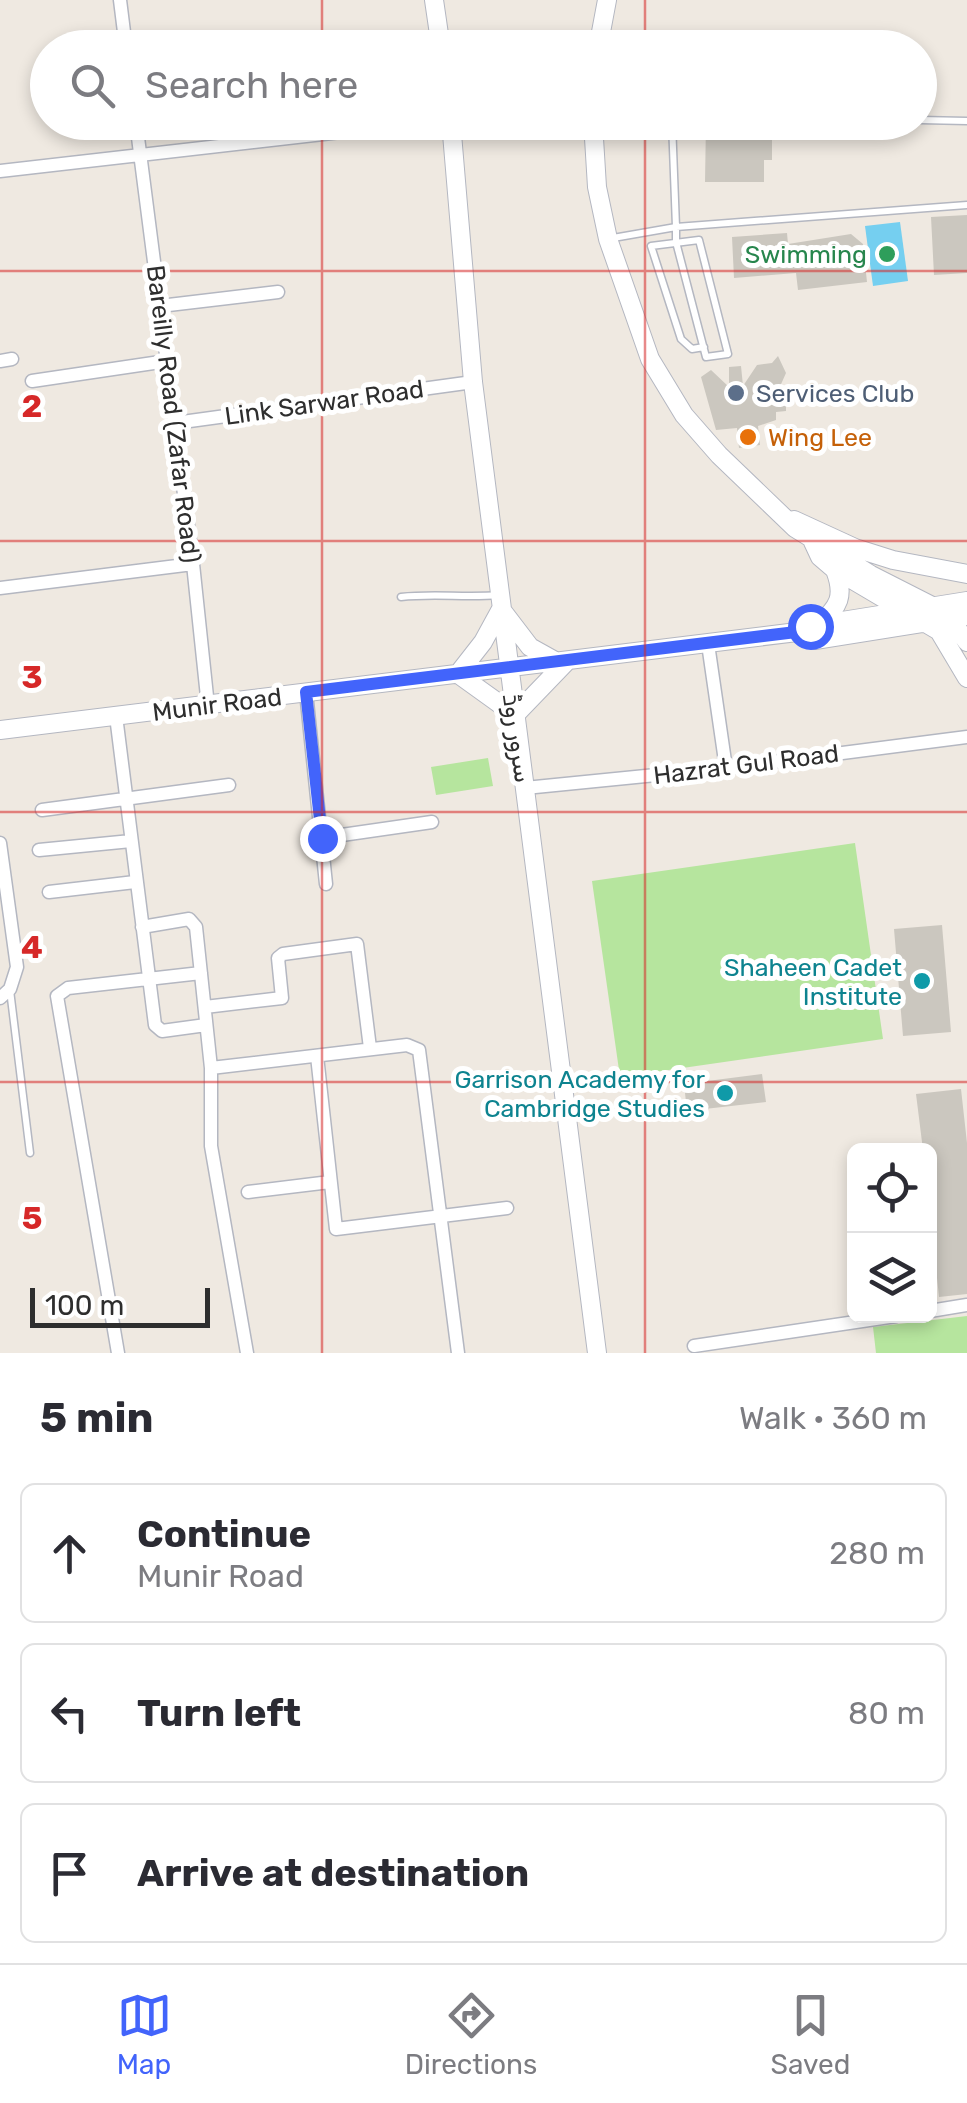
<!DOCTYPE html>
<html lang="en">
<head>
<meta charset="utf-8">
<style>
  body { margin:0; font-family:Rubik,Cairo,sans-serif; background:#f2f2f3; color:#2b2b33 }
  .controls { position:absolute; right:30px; bottom:30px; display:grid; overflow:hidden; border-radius:15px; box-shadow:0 5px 15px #0003 }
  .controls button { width:90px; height:90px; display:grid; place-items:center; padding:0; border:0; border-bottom:2px solid #e1e1e2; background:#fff; color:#2b2b33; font:50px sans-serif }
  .scale { position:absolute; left:30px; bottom:25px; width:180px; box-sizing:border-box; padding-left:10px; border:5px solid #2e2e2e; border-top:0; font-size:28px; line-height:35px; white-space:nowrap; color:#2e2e2e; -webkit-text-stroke:8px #fff; paint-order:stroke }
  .stop { position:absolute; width:30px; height:30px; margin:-22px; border:8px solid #4264fb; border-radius:50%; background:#fff }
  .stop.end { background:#4264fb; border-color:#fff; box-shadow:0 2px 10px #0008 }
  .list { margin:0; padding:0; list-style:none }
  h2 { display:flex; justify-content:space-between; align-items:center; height:130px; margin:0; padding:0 40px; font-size:42px }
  h2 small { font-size:32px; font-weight:400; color:#7c7c81 }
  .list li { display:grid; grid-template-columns:65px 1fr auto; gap:30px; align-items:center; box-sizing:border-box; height:140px; margin:0 20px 20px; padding:0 20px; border:2px solid #e1e1e2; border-radius:15px }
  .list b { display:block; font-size:38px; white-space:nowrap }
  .list p { margin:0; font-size:32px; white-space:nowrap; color:#7c7c81 }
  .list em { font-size:32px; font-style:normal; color:#7c7c81 }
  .icon { flex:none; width:55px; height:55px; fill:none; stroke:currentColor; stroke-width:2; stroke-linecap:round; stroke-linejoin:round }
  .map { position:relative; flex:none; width:967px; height:1353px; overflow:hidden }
  .search { position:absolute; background:#fff; box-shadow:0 5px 15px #0003; left:30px; right:30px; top:30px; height:110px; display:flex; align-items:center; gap:25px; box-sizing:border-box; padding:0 35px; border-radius:55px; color:#7c7c81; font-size:38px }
  .sheet { height:610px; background:#fff }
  nav { display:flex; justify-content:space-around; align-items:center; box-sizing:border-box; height:140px; border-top:2px solid #e1e1e2; background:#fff; font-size:28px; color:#7c7c81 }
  nav a { display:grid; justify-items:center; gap:5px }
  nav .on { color:#4264fb }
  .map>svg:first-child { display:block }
</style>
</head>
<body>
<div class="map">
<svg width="967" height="1353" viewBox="0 0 967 1353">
  <rect width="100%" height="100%" fill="#efe9e1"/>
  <path fill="#b6e59e" d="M488,758L493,786L436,795L431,767Z
    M855,843L883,1039L620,1077L592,881Z
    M967,1316V1353H876L873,1327Z"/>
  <path fill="#75cff0" d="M900,222L908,281L873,286L865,226Z"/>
  <path fill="#cbc7bf" d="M706,122L772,125V160H764V182H705Z
    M967,215V273L934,275L931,217Z
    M787,233L788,244L851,234L863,244L867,282L798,290L796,273L734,278L732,237Z
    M778,356L786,373L774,400L786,399V411L776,412V420L758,426L760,445L739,448L737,428L716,430L701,377L711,370L729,387V367L741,366L743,386L757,365L772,363Z
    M942,925L951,1032L903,1036L894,929Z
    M762,1074L766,1102L687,1111L684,1084Z
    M961,1089L967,1143V1294L939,1297L930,1211V1150H923L916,1094Z"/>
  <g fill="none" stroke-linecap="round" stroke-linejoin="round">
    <defs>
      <path id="lane" d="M920,120L967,121
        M613,238L676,227L672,122
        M704,347L692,349L681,339L651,246L699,240L728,354L706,357L676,242V227L967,205
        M401,597C434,593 465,598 498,595
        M10,990L30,1153"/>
      <path id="street" d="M120,0L126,48
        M136,122L193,564L208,706
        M0,171L428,122
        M160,306L278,292
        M0,361L12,359
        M32,381L167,361
        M175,423L473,382
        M0,588L193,564
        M708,644L726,768
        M306,692L326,884
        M116,716L155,1025L162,1031L206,1025
        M525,788L726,768L967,737
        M42,810L229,785
        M321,838L432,822
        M0,843L17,967L10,989L0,998
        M39,850L131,841
        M49,892L135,882
        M142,927L189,919L196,927L211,1068V1146L247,1353
        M205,1007L282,998L278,958L283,954L357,944L370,1048
        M317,1056L336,1229L507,1208
        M211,1068L407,1045L419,1050L458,1353
        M248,1192L330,1182
        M930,1311L967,1305
        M694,1346L896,1316
        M118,1353L57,996L68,988L201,973"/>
      <path id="secondary" d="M434,0L441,48
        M598,48L607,0
        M451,122L473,382L597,1353
        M593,122L597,187L608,239L650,359L684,415L719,455L795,528L871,575L934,607L950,619L967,642
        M794,520L855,548L893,560L967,574
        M813,542L820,557L834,569L939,631L967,678
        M819,624C839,607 845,596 835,570
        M797,632L815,640L967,616
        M557,662L530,647L501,609L483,642L458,674L515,715L567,661
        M0,730L797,632L811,626L967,601"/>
    </defs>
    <use href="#lane" stroke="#b4b7c1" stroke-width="9"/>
    <use href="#street" stroke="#b4b7c1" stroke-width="15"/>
    <use href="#secondary" stroke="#b4b7c1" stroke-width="20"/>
    <use href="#lane" stroke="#fff" stroke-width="6"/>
    <use href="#street" stroke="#fff" stroke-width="12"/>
    <use href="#secondary" stroke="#fff" stroke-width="18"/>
  </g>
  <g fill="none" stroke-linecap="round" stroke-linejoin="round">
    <path stroke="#4264fb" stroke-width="12" d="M322,838L306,692L796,632L810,626"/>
  </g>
  <path fill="none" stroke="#d62828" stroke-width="2.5" stroke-opacity="0.55" d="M322,0V48M645,0V48M322,122V1353M645,122V1353M0,271H967M0,541H967M0,812H967M0,1082H967"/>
  <circle fill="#2e9e5b" stroke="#fff" stroke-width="4" cx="887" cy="254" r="10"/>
  <circle fill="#5c6f8a" stroke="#fff" stroke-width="4" cx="736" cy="393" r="10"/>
  <circle fill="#e8710a" stroke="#fff" stroke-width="4" cx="748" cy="437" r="10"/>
  <g fill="#0f9aa8" stroke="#fff" stroke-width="4">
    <circle cx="922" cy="981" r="10"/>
    <circle cx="725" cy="1093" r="10"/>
  </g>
  <g text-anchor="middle" stroke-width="10" stroke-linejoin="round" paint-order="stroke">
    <g font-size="25" fill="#27864d" stroke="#fff" text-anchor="end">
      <text x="867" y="263">Swimming</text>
    </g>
    <g font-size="25" fill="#4e5e75" stroke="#fff" text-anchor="start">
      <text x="756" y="402">Services Club</text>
    </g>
    <g font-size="25" fill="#2e2e2e" stroke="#fff">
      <text transform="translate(324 402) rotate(-8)" y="9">Link Sarwar Road</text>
      <text transform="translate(174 414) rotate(83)" y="9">Bareilly Road (Zafar Road)</text>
      <text transform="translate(217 704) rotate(-7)" y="9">Munir Road</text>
      <text transform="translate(518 738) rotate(82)" y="9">سرور روڈ</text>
      <text transform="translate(746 764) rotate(-7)" y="9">Hazrat Gul Road</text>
    </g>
    <g font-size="25" fill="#c56008" stroke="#fff" text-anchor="start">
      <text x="768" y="446">Wing Lee</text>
    </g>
    <g font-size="25" fill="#0d838f" stroke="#fff" text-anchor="end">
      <text x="902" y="976">Shaheen Cadet<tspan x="902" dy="29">Institute</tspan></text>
      <text x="705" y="1088">Garrison Academy for<tspan x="705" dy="29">Cambridge Studies</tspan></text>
    </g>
  </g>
  <g font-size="32" text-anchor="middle" font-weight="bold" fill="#d62828" stroke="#fff" stroke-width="10" stroke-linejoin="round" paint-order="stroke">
    <text x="32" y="417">2</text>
    <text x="32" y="688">3</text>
    <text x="32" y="958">4</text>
    <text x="32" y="1229">5</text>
  </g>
</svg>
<div class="controls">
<button><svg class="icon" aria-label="locate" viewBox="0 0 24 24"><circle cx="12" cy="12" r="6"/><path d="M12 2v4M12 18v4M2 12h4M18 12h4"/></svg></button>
<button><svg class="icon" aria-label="layers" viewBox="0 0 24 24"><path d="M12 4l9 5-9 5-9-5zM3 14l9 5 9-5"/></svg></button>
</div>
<div class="scale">100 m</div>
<div class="stop" style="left:810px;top:626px"></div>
<div class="stop end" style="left:322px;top:838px"></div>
<div class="search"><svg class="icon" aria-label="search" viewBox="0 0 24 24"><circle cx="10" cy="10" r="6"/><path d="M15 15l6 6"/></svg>Search here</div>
</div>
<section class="sheet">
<h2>5 min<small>Walk · 360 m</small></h2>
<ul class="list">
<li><svg class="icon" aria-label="ahead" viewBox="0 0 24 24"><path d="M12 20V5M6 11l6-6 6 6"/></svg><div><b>Continue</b><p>Munir Road</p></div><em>280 m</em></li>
<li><svg class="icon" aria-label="left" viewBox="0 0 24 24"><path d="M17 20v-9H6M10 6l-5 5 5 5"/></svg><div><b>Turn left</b></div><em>80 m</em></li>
<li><svg class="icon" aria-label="arrive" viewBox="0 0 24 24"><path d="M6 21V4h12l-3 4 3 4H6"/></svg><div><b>Arrive at destination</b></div></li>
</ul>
</section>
<nav>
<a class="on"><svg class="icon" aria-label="map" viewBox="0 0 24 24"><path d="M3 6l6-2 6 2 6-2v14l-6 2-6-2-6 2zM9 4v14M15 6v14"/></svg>Map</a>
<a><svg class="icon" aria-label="directions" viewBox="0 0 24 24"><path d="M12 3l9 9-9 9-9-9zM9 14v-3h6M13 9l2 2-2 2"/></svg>Directions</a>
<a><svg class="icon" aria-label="saved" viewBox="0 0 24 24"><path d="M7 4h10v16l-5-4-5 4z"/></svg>Saved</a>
</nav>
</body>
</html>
